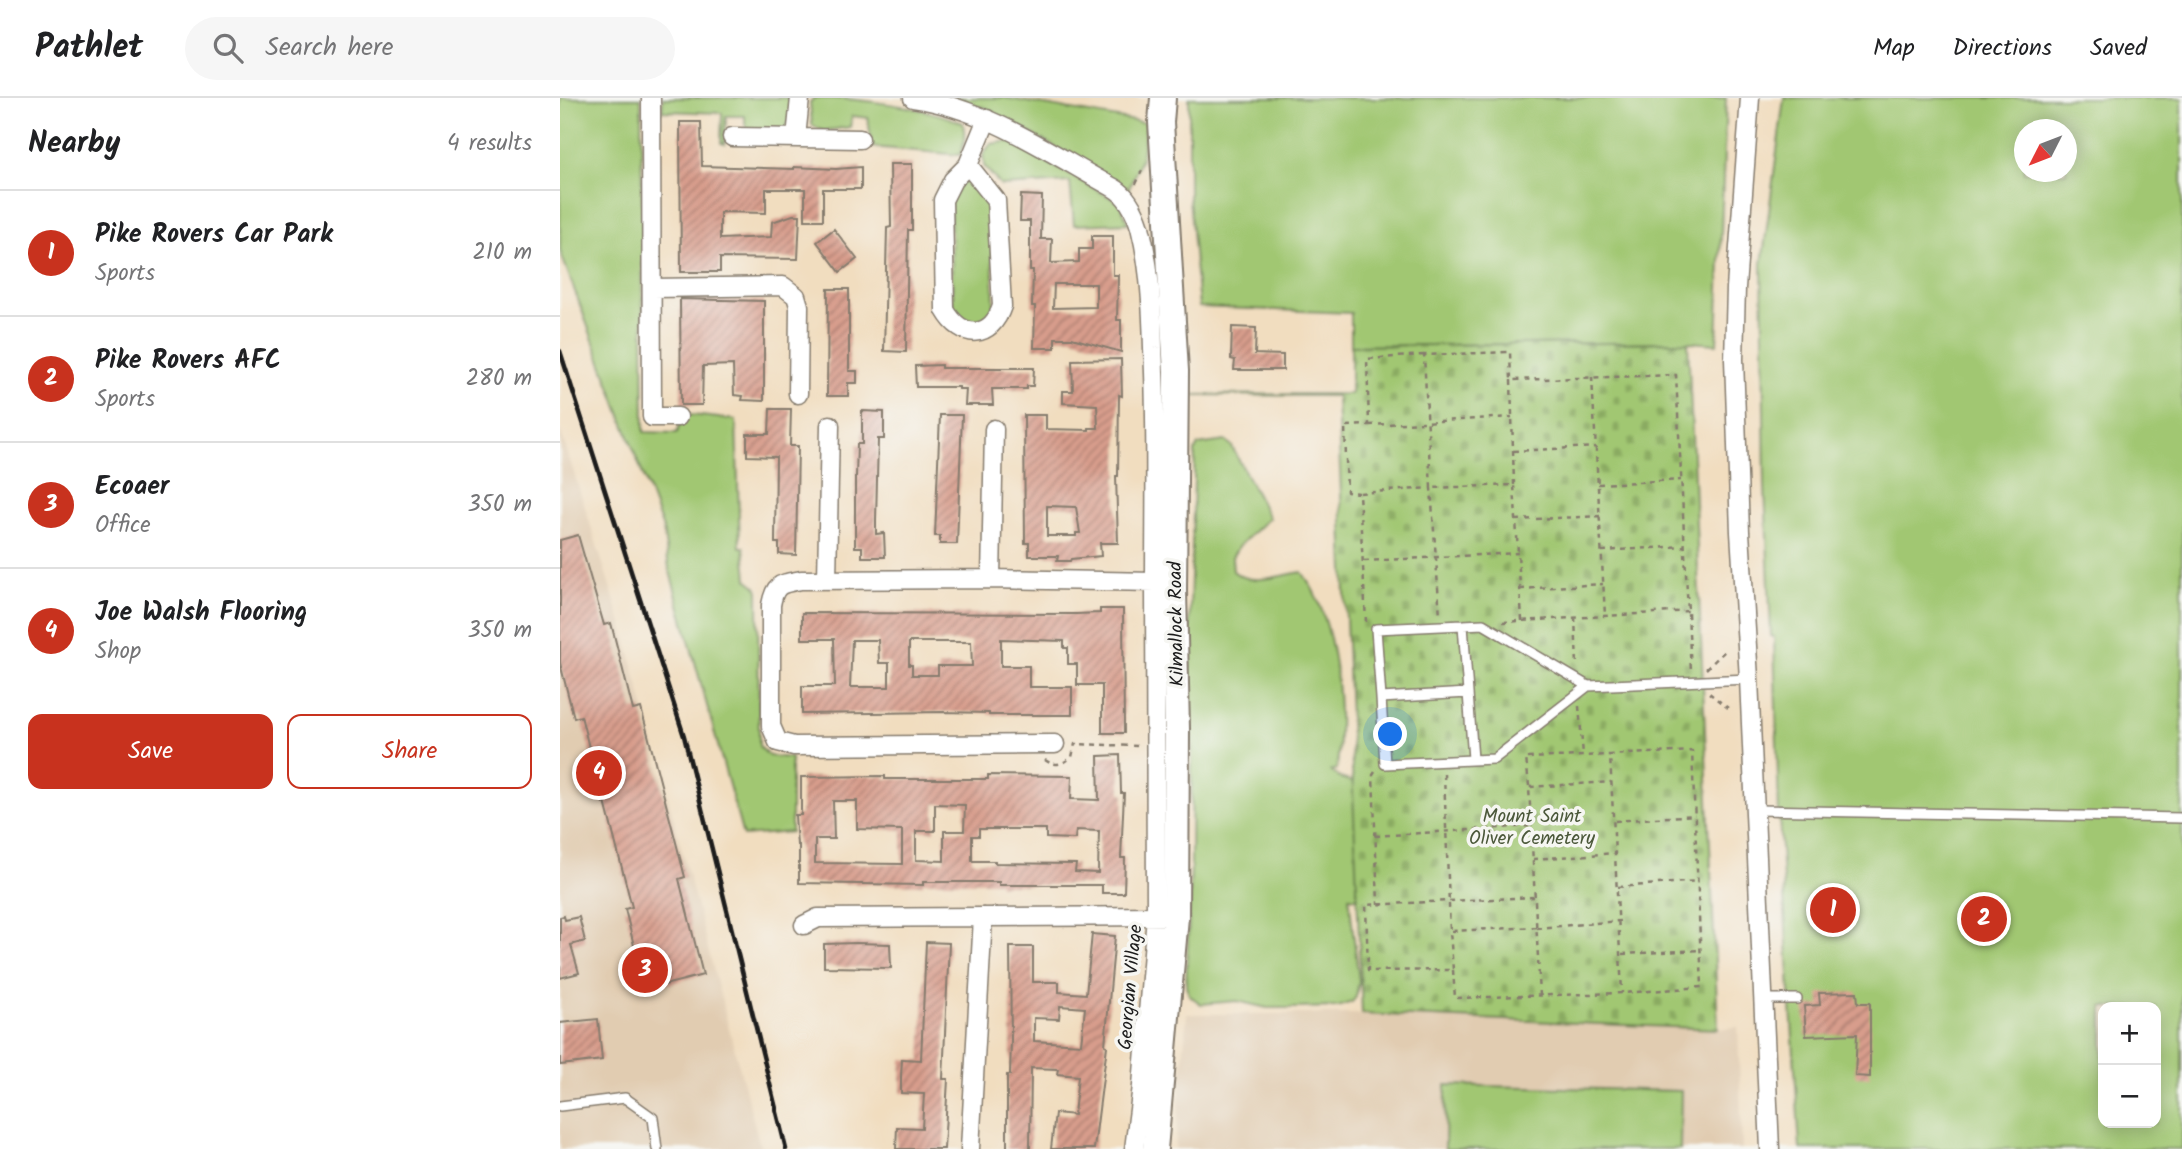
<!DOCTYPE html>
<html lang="en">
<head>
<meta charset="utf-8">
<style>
  body { margin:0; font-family:Kalam,sans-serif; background:#f6f6f6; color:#202124 }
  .controls { position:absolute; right:21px; bottom:21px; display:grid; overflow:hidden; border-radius:14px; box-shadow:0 4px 18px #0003 }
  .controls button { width:63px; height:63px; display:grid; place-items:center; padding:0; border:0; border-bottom:2px solid #e0e0e0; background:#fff; color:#202124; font:35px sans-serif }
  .compass { position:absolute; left:1454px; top:21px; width:63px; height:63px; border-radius:50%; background:#fff; box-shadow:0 4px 18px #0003; rotate:228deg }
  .you { position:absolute; left:831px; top:637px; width:24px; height:24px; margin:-18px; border:5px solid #fff; border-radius:50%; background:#1a73e8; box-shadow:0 0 0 10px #1a73e833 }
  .badge { display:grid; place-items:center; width:46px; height:46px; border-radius:50%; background:#c8321e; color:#fff; font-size:23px; font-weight:700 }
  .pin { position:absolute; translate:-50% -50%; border:4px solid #fff; box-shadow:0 2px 7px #0006 }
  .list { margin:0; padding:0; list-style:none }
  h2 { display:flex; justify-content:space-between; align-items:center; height:91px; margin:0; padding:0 28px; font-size:30px }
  h2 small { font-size:23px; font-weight:400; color:#757577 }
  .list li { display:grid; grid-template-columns:46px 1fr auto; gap:21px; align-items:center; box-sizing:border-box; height:126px; padding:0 28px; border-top:2px solid #e0e0e0 }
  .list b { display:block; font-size:26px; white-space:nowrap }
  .list p { margin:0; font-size:23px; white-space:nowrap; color:#757577 }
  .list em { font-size:23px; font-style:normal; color:#757577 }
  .actions { display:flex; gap:14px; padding:21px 28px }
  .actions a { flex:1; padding:16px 0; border:2px solid #c8321e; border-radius:14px; text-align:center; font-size:24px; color:#c8321e }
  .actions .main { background:#c8321e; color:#fff }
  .icon { flex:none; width:38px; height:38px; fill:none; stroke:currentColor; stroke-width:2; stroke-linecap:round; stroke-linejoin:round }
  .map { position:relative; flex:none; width:1622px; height:1051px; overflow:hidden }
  header { display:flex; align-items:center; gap:42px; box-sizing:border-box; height:98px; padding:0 35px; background:#fff; border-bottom:2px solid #e0e0e0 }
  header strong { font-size:33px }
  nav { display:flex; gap:38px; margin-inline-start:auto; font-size:24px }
  .search { width:490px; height:63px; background:#f6f6f6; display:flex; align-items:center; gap:18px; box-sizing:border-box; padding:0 24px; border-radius:38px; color:#757577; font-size:26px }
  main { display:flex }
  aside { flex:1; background:#fff }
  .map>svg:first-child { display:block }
</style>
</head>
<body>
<header>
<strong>Pathlet</strong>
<div class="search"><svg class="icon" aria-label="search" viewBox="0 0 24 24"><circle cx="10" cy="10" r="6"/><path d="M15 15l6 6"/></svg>Search here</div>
<nav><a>Map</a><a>Directions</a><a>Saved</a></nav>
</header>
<main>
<aside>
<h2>Nearby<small>4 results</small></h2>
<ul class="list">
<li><span class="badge">1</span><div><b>Pike Rovers Car Park</b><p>Sports</p></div><em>210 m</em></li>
<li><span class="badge">2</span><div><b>Pike Rovers AFC</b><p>Sports</p></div><em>280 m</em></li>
<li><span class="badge">3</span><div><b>Ecoaer</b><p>Office</p></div><em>350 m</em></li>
<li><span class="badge">4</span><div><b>Joe Walsh Flooring</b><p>Shop</p></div><em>350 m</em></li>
</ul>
<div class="actions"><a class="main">Save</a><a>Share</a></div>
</aside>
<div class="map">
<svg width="1622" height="1051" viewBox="0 0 1622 1051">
  <defs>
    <pattern id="cemetery-stones" width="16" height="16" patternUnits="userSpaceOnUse" patternTransform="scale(1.75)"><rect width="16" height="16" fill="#a1c772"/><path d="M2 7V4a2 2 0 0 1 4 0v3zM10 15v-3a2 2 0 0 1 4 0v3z" fill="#8aaa62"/></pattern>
    <pattern id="building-hatch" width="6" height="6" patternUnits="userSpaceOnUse" patternTransform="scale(1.75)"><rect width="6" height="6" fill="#d89d8c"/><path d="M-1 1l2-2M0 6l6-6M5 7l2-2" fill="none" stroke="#ae7f72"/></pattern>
  </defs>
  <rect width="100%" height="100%" fill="#f6f6f2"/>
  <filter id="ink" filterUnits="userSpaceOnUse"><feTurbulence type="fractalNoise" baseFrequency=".0143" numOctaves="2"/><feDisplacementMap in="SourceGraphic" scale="14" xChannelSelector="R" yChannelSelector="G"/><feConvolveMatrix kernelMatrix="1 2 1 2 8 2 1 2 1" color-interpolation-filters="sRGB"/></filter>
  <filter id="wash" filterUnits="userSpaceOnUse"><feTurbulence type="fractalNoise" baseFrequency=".00686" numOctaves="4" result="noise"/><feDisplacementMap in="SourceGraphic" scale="28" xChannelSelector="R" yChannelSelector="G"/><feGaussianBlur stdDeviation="1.57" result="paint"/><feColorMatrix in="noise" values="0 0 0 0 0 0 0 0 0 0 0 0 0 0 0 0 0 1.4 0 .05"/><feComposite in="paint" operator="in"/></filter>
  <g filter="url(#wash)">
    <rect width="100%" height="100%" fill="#f1ddbf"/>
    <path fill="#e1ccb1" d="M0,331L62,526L201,1051H0Z
      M627,916H802L1158,931L1178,929L1182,1051H615Z"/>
    <path fill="#a1c772" stroke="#5e7247" stroke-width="2" fill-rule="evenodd" d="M0,0H81L84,334L117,335L123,316L176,322L180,449H184L187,481L196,488L198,493L199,648L209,658L231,660V734L183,738L109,470L103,431L0,153Z
      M103,0H231V16L225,32L189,33L185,26V18H166L165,46L161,45L162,15L102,13Z
      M255,0C299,0 362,8 403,25L405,41L400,57L312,49L308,20L292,18L290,29L263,33L252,27L250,4Z
      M369,0H445L586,25L582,57L569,91L426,10Z
      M629,0H1166L1157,246L1128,244L791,248V215L639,209L629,100Z
      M1224,0H1622V1051H1240L1219,719L1214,539L1211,538L1205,389L1202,166ZM1464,32H1506V74H1464ZM1543,909H1596V1025H1543Z
      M449,43L560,105L568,125L514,127L510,84L441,88L424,68L423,56L431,46Z
      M407,83L423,93L431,105L434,204L433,215L424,223L406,226L393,214L390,100L398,87Z
      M665,343L671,347L709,420L679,448L672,459L673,473C691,489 721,477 742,474C778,523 783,612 777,671L771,673L780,680L793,684L803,801L789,799L799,883L796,899L792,904L778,909L736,910H707L677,903L641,906L629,897L626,888L631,770L632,645L629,541L635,353L638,347Z
      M886,987L1121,993L1120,1051H885Z"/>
    <path fill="url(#cemetery-stones)" stroke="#5e7247" stroke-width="2" d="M1128,244L1158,931L802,916L777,298L627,297L791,296V248Z"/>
    <g id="blocks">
      <path fill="url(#building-hatch)" fill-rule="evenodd" d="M120,24H141L142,68L234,71V69L276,71L301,69V91H263V122H245V91H206V115L160,114V141L211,139L212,124L233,117H240L238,161L160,160V174H121Z
        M330,66H352V132H348L346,254L324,253L327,130L331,129Z
        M461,97L482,98L481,141H492L491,165L519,164V151H532V138H553V177H558L557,222H561V254L512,240H495V250H474L475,208H472L473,172H470V123H460ZM494,186H536V209L493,210Z
        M274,131L297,161L280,174L257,144Z
        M268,191H289V273H297V285H288V298H267Z
        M120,201L204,203V303L182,302L183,298L174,297L173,267L143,268L142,307H121Z
        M672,229L696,230L695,256L723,257V272H674L675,262L671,261Z
        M561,261L562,298L559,297L558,378H556L558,445H540L541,458L511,461L510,463H497L498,458H469V445H465L464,317H486V331L529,332V330H538L537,307L503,305V293H513L512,262ZM487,408L516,409L520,435H516V438H487Z
        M381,267V270H474L473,288H467V291H432L433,307H405L406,291H399V289H356L355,268Z
        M210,311H231L230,348H238L236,457L219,456V445H215L216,359L187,358V336H209Z
        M302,313L324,314V341H318L316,422V436L324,435L325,459H302V449H295V379H296L297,346H302Z
        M380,317H402L397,446H380V438H375Z
        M18,437L44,527L51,525L73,612L81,610L125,779L119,781L143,877L85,892L65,811L72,809L45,704L43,705L21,618L14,620L0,565V442Z
        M540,511H563L564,635H542V587H517V566H508V550H504V543L441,541V568H469V589H512V617H429V615L382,614L242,616V588H275L274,541H242V515L516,516L540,515ZM292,542H318L319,565H329V589H290ZM349,544H411L412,568H378V577H352V567H349Z
        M560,657L561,695H564L561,760H565L564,795H542V787H439V784H363V787L239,785V747H237L235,717H241V679L325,678V681H428V677L512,678L511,701L539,702L538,658ZM273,703H297V731L342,732V766L255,765V741H274ZM375,706L405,707L404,733H384V763L356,762V733H375ZM419,731H486V740L515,741L516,732L539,733L538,775L515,774L516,766L435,765V763H412V738H419Z
        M4,818L5,822L19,819L25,843L11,847L19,875L0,880V819Z
        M532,836L555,838L545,947L547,948L534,1051H491L495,1015L514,1017L518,978L497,976L498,971L471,970L470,1051H447V977H450L451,943L450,849H473V884H499V894L526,896ZM500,908L525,910L521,946L474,943V920L499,921Z
        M366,844L389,845L383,981H388L384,1051H336L337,1029L362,1030L364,996L341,995V979L342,961L361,962Z
        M296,845L330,846L331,870L264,869V846Z
        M1297,894L1298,905H1310V979L1295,978L1297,936L1246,938L1244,908L1260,907L1259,895Z
        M38,921L42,962L0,967V925Z"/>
    </g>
  </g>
  <g filter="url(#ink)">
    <use href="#blocks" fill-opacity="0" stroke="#867c6e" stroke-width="2"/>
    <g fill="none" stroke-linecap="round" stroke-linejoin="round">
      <defs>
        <path id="service" d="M903,527L923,526L1028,588L1189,581
          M821,600L816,531L903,527L908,595
          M913,661L908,595L821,600L825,666L934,661L1028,588
          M1195,712L1622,720
          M1204,901H1237
          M0,1008L65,1000L93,1020L97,1051"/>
        <path id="minor" d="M91,0L92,319H118
          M353,0C426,10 490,55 554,90C568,98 575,113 580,129C590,168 592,210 593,250C597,328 595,406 595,484
          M1190,0L1176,190L1174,261L1180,434L1189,581L1210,1051
          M172,39L300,41
          M236,40L240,0
          M408,67L436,102L442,208C431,241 402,242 385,212L383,102L393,82L408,67L427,21
          M93,190L223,188L236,198L239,208L238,296
          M431,481L434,331
          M267,482L270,327
          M495,646L234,648L218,644L211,628V507C215,485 221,486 241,482L431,481L595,484L596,818L582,988L574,1051
          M244,827L258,820L607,818
          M410,1051L423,819"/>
        <path id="secondary" d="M595,1051L616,819L617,632L614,492L616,273L601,24L603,0"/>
      </defs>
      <use href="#service" stroke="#867c6e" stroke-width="12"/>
      <use href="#minor" stroke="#867c6e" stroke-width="21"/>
      <use href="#secondary" stroke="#867c6e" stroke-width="28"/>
      <path stroke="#867c6e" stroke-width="2.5" stroke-dasharray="5 5" stroke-linecap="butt" d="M576,86L583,70
        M1032,279L1045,518
        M951,282L954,387
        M809,327L952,319
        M953,353L1036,349
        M1038,386L1121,382
        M799,395L787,394L785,328L809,327L807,261L864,257
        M956,422L1040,418
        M1042,453L1125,448
        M804,463L958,455
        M960,491L1043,486
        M1015,519L1017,568
        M962,523L954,387L871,390L864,257L950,254L951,282L1116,277L1131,574
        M806,524L799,395L871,390L880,518
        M943,524L1129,513
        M1146,571L1167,551
        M1149,595L1168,610
        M1019,608L1023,657
        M485,662C495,669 503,666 512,659L515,646L579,648
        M815,674L813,677L818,806
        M884,676L890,833
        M969,688L966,660L1050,657
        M1055,723L1135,717
        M815,738L971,728
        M973,761L1056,755
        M1058,789L1138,783
        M974,799L806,807L808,873L893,872L890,833L976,829
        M976,830L1060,823
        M1062,856L1141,852
        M893,872L895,900L1062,895L1142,889L1132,653L1050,657L1062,895
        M980,898L969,689L1051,684"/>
      <use href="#service" stroke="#fff" stroke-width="9"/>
      <use href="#minor" stroke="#fff" stroke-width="18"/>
      <use href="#secondary" stroke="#fff" stroke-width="24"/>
      <path stroke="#1c1c1c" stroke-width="4.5" d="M0,253L124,638L226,1051"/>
    </g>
  </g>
  <g text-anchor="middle" stroke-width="7" stroke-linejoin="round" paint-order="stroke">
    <g font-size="19" fill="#1c1c1c" stroke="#f6f6f2">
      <text transform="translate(615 526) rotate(-91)" y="7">Kilmallock Road</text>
      <text transform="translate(569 889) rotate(-85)" y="7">Georgian Village</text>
    </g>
    <g font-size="19" fill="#4b583a" stroke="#f6f6f2">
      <text x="972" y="724">Mount Saint<tspan x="972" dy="22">Oliver Cemetery</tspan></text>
    </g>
  </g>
</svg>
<div class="controls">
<button>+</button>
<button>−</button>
</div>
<svg class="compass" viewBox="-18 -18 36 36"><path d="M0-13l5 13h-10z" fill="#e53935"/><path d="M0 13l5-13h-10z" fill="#757577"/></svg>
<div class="you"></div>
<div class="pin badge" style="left:1273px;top:812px">1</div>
<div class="pin badge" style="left:1424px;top:821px">2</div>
<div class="pin badge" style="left:85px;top:872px">3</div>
<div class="pin badge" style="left:39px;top:675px">4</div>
</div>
</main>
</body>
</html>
